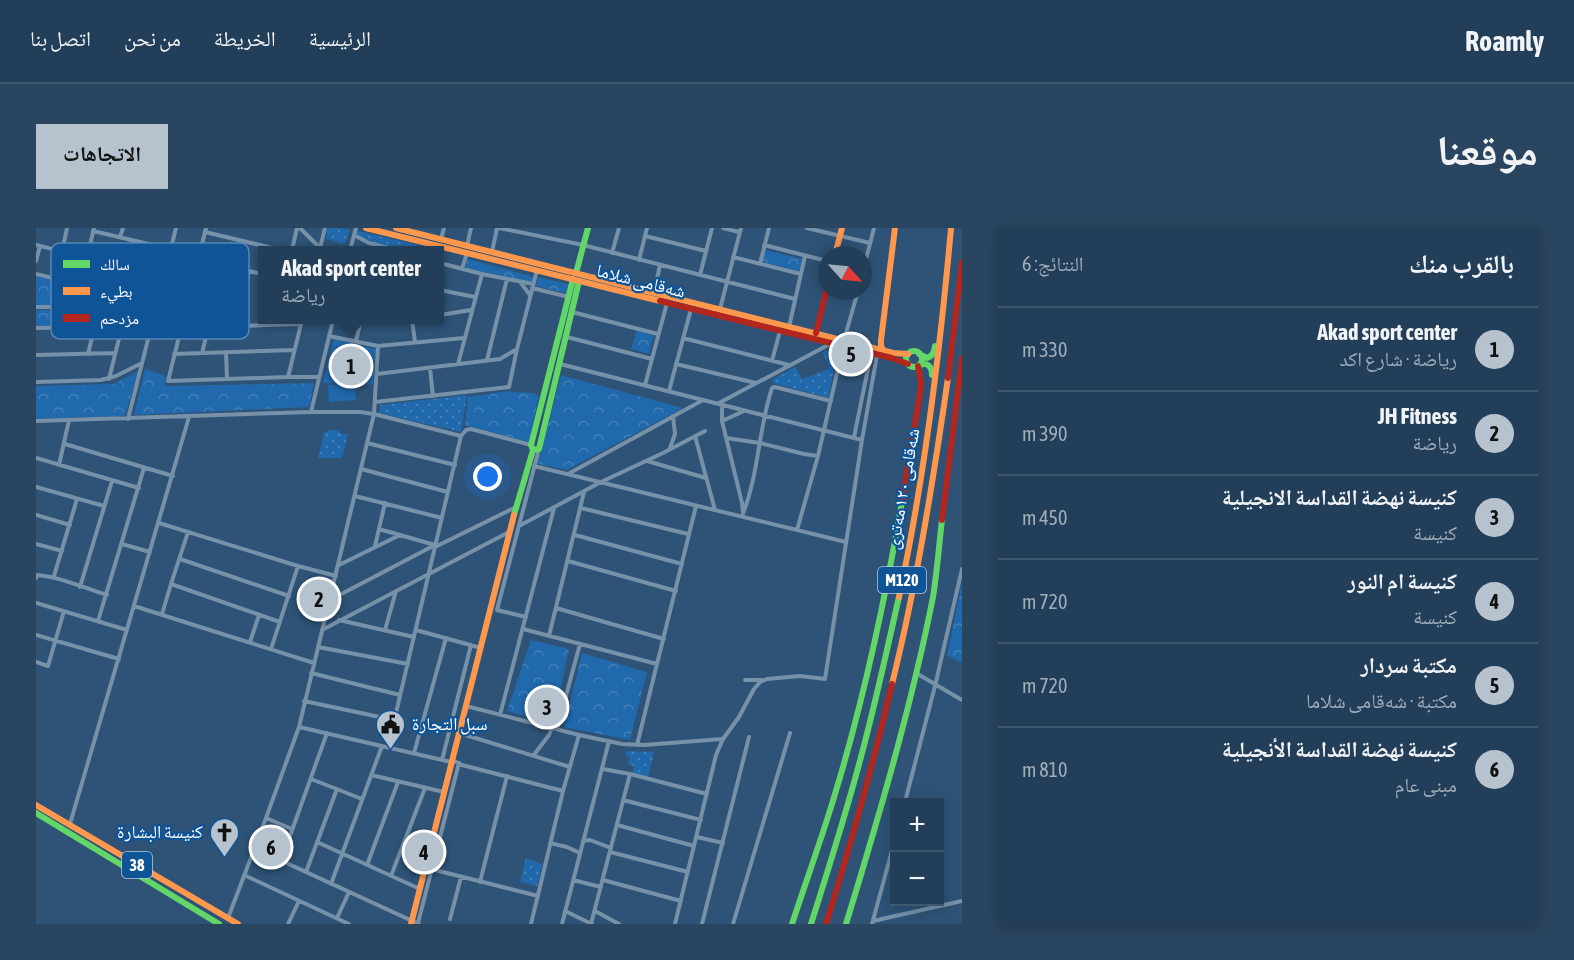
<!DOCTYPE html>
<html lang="ar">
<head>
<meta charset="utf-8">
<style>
  body { margin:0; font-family:"Asap Condensed","Noto Naskh Arabic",sans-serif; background:#2a455f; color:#f1f3f6; direction:rtl }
  .controls { position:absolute; right:18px; bottom:18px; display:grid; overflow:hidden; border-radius:0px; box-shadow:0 3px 15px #0003 }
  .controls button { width:54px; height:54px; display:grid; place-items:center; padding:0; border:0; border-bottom:2px solid #3f576f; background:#223e59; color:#f1f3f6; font:30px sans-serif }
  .compass { position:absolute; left:782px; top:18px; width:54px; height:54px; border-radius:50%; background:#223e59; box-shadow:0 3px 15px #0003; rotate:117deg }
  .you { position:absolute; left:452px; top:249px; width:21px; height:21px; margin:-15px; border:4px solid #fff; border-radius:50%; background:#1a73e8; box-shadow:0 0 0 9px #1a73e833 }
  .badge { display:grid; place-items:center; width:39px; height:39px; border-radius:50%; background:#b6c3cf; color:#111; font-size:20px; font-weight:700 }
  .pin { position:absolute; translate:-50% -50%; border:3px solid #fff; box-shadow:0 2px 6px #0006 }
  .popup { position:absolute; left:222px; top:18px; width:186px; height:78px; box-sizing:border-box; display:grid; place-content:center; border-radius:0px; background:#223e59; filter:drop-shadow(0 2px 4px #0005); font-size:20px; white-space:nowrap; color:#a2aeba }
  .popup b { font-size:22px; color:#f1f3f6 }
  .popup::after { content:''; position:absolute; left:50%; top:100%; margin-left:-12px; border:12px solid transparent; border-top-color:#223e59 }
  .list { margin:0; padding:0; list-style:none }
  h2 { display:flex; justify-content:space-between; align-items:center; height:78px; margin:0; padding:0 24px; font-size:26px }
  h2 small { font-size:20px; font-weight:400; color:#a2aeba }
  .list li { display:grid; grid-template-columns:39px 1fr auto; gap:18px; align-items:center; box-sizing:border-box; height:84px; padding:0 24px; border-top:2px solid #3f576f }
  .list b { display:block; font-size:22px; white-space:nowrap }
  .list p { margin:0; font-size:20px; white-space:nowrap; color:#a2aeba }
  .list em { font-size:20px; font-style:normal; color:#a2aeba }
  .map { position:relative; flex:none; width:926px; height:696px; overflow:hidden; direction:ltr; border-radius:0px }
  header { display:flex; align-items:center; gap:36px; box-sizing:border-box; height:84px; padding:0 30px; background:#223e59; border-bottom:2px solid #3f576f }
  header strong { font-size:28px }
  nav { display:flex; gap:33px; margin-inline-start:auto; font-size:21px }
  .intro { display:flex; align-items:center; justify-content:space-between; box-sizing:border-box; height:144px; padding:0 36px }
  h1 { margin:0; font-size:42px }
  .button { padding:15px 27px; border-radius:0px; background:#b6c3cf; color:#111; font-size:21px; font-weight:700 }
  main { display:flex; gap:36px; padding:0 36px }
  aside { flex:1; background:#223e59; border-radius:0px; box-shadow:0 3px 15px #0003 }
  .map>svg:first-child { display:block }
</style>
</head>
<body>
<header>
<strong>Roamly</strong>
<nav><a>الرئيسية</a><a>الخريطة</a><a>من نحن</a><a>اتصل بنا</a></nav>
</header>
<div class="intro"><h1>موقعنا</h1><a class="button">الاتجاهات</a></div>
<main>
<aside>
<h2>بالقرب منك<small>النتائج: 6</small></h2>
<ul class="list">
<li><span class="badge">1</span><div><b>Akad sport center</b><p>رياضة · شارع اكد</p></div><em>330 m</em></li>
<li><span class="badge">2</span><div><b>JH Fitness</b><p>رياضة</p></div><em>390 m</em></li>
<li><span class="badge">3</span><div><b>كنيسة نهضة القداسة الانجيلية</b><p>كنيسة</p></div><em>450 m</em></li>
<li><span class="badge">4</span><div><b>كنيسة ام النور</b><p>كنيسة</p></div><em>720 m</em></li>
<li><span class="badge">5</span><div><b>مكتبة سردار</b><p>مكتبة · شەقامی شلاما</p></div><em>720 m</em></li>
<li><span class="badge">6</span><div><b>كنيسة نهضة القداسة الأنجيلية</b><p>مبنى عام</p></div><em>810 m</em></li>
</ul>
</aside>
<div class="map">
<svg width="926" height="696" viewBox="0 0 926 696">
  <defs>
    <pattern id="grass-dots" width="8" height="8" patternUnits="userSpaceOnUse" patternTransform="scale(1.5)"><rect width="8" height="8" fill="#2069ac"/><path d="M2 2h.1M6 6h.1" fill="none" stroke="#4180b8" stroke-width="1.8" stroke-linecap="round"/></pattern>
    <pattern id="forest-crowns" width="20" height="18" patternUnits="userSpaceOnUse" patternTransform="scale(1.5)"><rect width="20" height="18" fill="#2069ac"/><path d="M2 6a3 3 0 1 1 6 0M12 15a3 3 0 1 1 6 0" fill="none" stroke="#4180b8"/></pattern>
  </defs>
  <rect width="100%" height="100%" fill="#2e5377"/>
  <path fill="url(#grass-dots)" d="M292,0H306L314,2L309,16L290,11Z
    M322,3L402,22C391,22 379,24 367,22C351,20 335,14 320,6Z
    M794,121L802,123L792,170L737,155V151L759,139L766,151L793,141L787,124Z
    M431,167L425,204L343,185L344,177Z
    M293,202H302L306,206H312L306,230H282L288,205Z
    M590,523L618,524L612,549L597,545L598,538L592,536L594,529L590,528Z
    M490,630L506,636L501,658L484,654Z"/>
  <path fill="url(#forest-crowns)" d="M729,22L767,31L763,43L726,34Z
    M432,31L498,49L496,55L429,40Z
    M191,39L210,44L197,94L177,95Z
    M0,48L24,53L18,80H0Z
    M502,49L535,57L533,66L500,58Z
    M0,82H17L14,98H0Z
    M601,101L618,106L613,126L595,121Z
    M109,141L130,148L129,158L278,155L273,179L98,187Z
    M102,143L89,188L0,191V158L78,156Z
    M525,147L647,180L531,242L502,236Z
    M473,163C483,166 494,162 503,168L493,214L429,197L432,169Z
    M926,355V435L911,427Z
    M495,412L533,421L517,496L471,483Z
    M546,425L611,444L594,512L528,499Z"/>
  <path fill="#2069ac" d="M298,111L340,121L337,157L319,156L320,172L293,174L292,157L310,156L287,155Z"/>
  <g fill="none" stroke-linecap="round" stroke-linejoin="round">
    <path stroke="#7791a9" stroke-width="4" d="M170,0L132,153L252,149H283
      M264,0L284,20
      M463,0L547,17L759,71
      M687,0L703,4
      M771,0L834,15
      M57,3L134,21
      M169,4L245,22
      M318,7L333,15L360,22
      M609,8L670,23
      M84,9L87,0
      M405,11L408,0
      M0,17L128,49
      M728,17L791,33
      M431,18L435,0
      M284,20L289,0
      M256,22L261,0
      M314,22L320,0
      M330,22L344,19
      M26,24L31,0
      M456,24L461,0
      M576,25L583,0
      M697,29L765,46
      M51,30L58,0
      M162,31L226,46
      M603,32L611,0
      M0,33L4,18
      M404,35L446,46L497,56
      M724,36L733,0
      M426,41L431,25
      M827,43L838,0
      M0,46L67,62
      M664,47L676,0
      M485,55L494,67
      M496,60L533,69
      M404,62L439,69
      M618,65L624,37
      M123,67L152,74
      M0,79H21
      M684,81L705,0
      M536,84L622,106
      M404,87L435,82
      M348,92L352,93L365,92
      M376,92L379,114
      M199,97L213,43
      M173,99L265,96
      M753,99L769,28
      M0,100L57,99
      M16,100L27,52
      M293,108L342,118L428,110
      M531,109L616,131
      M647,110L753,137
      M808,112L822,63
      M320,113L325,92
      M190,124L191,151
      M166,125L188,37
      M52,126L74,36
      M138,126L258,122
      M0,127L79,125
      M451,132L471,51
      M736,133L744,103
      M422,136L446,46
      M524,136L826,212
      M640,136L720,155
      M394,140L397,168
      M341,146L464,131L481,121
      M252,149L266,92
      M73,151L100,42
      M0,154L65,152L80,148L106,135
      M609,157L631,75
      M633,163L655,81
      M339,174L473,159L481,121L501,42
      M683,175L794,116
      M686,176V193L706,275L707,284
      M275,184L297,92
      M92,191L140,0
      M0,193L275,184H324L338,186L425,208
      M686,193L708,183
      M659,208L679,282
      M818,209L835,126
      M690,210L724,215L768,226L782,228
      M331,215L419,237
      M29,216L137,248
      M634,220L639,206L637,188
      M0,230L103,260
      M611,233L670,250
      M23,237L33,192
      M498,238L810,314
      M325,241L412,264
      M532,246L667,172
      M0,259L68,278
      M319,268L406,290
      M545,280L652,306
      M0,287L34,297
      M706,288C723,247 722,202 736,160L739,159L795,173
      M123,295L262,338L300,348
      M483,298L565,254L627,225L669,203
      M343,301L399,317
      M761,302L782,228L807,119
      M539,307L646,336
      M0,316L26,323
      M86,316L114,324
      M339,318L349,275
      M399,319L480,279
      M144,331L253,368
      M532,333L640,363
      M303,337L364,307
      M18,348L41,271
      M0,350L1,347C25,349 48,360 71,367
      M135,356L152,304
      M44,359L76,253
      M294,372L399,317
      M0,375L91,402
      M98,378L278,435
      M520,380L628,411
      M126,386L135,356L244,394
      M490,389L461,382L503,221
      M303,392L378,409
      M62,393L108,240
      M487,401L621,436
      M286,402L473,304
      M349,402L360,363
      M380,402L445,420
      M0,407L83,431
      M513,408L548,264
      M214,414L223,387
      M282,419L372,436
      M235,421L262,338
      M0,434L12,438L28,383
      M275,445L364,467
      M880,445L926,472
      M709,452H725
      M268,473L358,492
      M430,478L543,507L586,516L608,517L686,511
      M464,487L518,280
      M263,499L415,534
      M521,501L544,416
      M423,505L534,539
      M601,517L660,278
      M352,519L425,208L430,202L435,201L495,217
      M378,525L410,410
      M497,528L513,507L516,500
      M406,532L435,417
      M416,532L426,537L527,563
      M567,541L594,546L671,566
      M335,547L408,564
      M275,551L326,571
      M587,572L665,592
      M869,574L899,458L926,341
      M230,590L256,601
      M34,596L153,189
      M581,597L658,618
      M661,609L687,615
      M547,613L554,612L575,620
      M281,614L384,661
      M514,615L531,619L544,625
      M218,620L383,696
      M574,624L652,644
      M245,633L291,505
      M331,637L362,554
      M395,641L502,668
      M270,644L301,561
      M208,647L313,696
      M355,648L389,560
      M537,652L565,659
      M567,652L645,673
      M444,654L471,548
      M295,656L346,518
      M529,683L556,696
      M559,683L583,696
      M192,690L230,590L263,499L338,186L342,118
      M301,690L313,664
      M414,691L425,649
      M837,693L926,673
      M382,695L423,535
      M252,696L263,673
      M495,696L527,563L543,507
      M526,696L573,513
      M555,696L594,546
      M639,696L680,527L687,511L703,489L718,461L724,454L731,451L764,448L789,451L826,212L841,127
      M666,696L713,509
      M697,696L754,505
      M836,696L858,615"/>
    <path stroke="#63d668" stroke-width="6" d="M540,45L552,0
      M870 131a8 8 0 1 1 16 0a8 8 0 1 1-16 0Z
      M883,126L891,130C897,128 898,124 899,118
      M884,137C892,134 896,139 896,147
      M497,222L503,221L543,53
      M478,287L497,222L495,217L537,51
      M0,585L183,696
      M756,696C770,653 786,610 799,566C828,471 849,372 866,274
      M775,696C793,639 811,583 826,525C840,473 851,421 863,369
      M810,696C843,588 875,480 897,369C901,344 903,317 906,292"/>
    <path stroke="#ff974d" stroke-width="6" d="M330,0L624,73
      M360,0L857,125L872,126
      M799,27L806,0
      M848,123L845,118V112L859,0
      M863,369C889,247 904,124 915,0
      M856,456C881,355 897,253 912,150
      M0,577L202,696
      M375,696L478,287"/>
    <path stroke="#b3261e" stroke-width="6" d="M624,73L856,130L872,136
      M780,105L791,60
      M912,150L926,34
      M866,274L884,165L885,156L882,138
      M906,292L926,130
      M790,696C815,616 837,537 856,456"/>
  </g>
  <defs>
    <symbol id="civic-pin" viewBox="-11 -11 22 30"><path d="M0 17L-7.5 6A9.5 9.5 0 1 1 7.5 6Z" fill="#b6c3cf" stroke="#0f5496"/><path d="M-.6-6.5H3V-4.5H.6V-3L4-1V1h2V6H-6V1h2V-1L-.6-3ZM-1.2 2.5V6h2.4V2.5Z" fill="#111"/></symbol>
    <symbol id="church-pin" viewBox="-11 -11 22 30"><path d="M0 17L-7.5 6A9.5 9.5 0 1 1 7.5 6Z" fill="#b6c3cf" stroke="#0f5496"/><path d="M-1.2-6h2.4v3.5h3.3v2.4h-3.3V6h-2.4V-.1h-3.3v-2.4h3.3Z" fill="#111"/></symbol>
  </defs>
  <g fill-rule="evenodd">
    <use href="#civic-pin" x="338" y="480" width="33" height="45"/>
    <use href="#church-pin" x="172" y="588" width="33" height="45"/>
  </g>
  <g text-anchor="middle" stroke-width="4.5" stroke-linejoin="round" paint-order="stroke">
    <g fill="#0f5496" stroke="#b7cce0" stroke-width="1.5">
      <rect x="842" y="339" width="48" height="26" rx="4.5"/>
      <rect x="86" y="624" width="30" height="26" rx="4.5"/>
    </g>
    <g font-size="16" font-weight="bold" fill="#fff">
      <text x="866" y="358">M120</text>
      <text x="101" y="643">38</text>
    </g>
    <g font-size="18" fill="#fff" stroke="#0f5496">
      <text transform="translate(605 53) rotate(14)" y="6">شەقامی شلاما</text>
      <text transform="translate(867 261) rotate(-80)" y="6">شەقامی ١٢٠ مەتری</text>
    </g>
    <g font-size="18" fill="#fff" stroke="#0f5496" text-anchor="start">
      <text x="376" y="502">سبل التجارة</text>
      <text x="167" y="610" text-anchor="end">كنيسة البشارة</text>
    </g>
  </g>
  <rect x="15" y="15" width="198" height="96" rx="9" fill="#0f5496" stroke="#5787b6" stroke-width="1.5"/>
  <rect x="27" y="32" width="27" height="8" fill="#63d668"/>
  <rect x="27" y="59" width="27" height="8" fill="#ff974d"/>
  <rect x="27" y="86" width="27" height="8" fill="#b3261e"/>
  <g font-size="16" fill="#fff">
    <text x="64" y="42">سالك</text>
    <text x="64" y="69">بطيء</text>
    <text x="64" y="96">مزدحم</text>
  </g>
</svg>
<div class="controls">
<button>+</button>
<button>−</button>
</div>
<svg class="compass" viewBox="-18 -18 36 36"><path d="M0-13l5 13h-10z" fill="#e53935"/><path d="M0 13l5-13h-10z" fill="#a2aeba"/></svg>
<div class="you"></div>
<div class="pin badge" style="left:315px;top:138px">1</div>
<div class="popup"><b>Akad sport center</b>رياضة</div>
<div class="pin badge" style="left:283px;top:371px">2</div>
<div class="pin badge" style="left:511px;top:479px">3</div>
<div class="pin badge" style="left:388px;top:624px">4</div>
<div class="pin badge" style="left:815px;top:126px">5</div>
<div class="pin badge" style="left:235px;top:619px">6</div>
</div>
</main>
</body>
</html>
